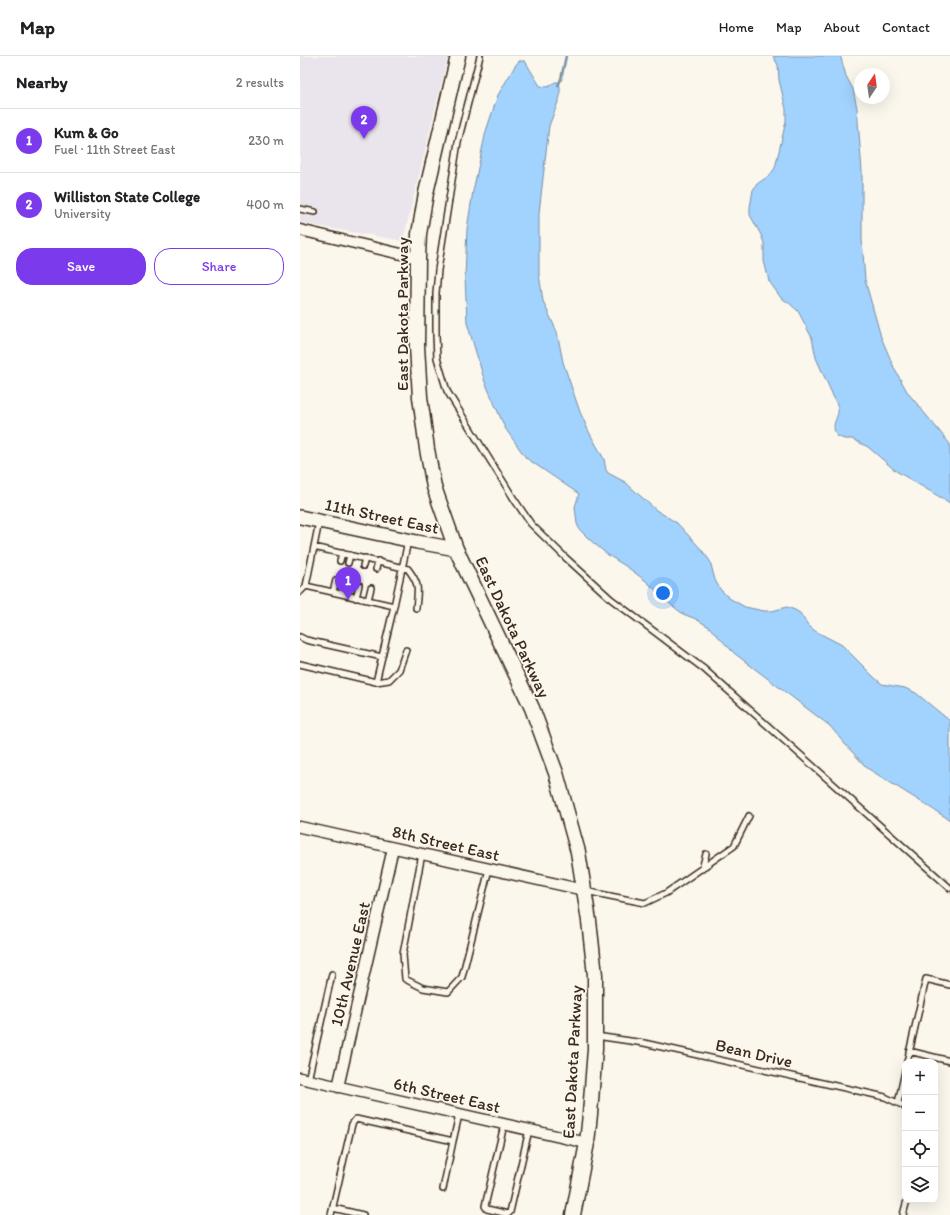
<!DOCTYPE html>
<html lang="en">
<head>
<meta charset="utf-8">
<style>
  body { margin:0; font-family:Itim,sans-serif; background:#f6f6f6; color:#202124 }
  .controls { position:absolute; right:12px; bottom:12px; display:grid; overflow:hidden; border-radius:8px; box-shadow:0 4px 16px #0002 }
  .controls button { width:36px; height:36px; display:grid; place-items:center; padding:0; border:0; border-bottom:1px solid #e0e0e0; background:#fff; color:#202124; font:20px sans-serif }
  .compass { position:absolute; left:554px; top:12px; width:36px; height:36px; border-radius:50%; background:#fff; box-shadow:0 4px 16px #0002; rotate:13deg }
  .you { position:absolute; left:363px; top:537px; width:14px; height:14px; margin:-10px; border:3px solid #fff; border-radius:50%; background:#1a73e8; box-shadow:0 0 0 6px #1a73e833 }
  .badge { display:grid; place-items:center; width:26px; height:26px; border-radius:50%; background:#7c3aed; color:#fff; font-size:13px; font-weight:700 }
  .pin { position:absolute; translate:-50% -33px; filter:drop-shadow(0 1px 2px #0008) }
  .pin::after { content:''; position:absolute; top:21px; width:14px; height:12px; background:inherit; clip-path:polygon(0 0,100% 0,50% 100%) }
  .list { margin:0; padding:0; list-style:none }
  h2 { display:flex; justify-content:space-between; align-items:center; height:52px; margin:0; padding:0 16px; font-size:17px }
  h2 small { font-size:13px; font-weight:400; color:#757577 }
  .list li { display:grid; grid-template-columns:26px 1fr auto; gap:12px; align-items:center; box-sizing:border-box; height:64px; padding:0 16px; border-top:1px solid #e0e0e0 }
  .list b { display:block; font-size:15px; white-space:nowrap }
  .list p { margin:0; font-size:13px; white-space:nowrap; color:#757577 }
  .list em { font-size:13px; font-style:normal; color:#757577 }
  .actions { display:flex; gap:8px; padding:12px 16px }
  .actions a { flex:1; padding:9px 0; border:1px solid #7c3aed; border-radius:16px; text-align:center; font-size:14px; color:#7c3aed }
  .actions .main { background:#7c3aed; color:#fff }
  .icon { flex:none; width:22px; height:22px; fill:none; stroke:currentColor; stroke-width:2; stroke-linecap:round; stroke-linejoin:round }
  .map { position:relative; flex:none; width:650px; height:1159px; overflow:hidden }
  header { display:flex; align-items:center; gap:24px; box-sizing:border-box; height:56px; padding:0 20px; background:#fff; border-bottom:1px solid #e0e0e0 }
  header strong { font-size:19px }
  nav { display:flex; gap:22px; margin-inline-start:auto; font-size:14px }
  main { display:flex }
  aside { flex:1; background:#fff }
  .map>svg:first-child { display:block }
</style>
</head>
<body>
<header>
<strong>Map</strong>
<nav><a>Home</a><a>Map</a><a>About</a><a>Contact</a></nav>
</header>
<main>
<aside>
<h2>Nearby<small>2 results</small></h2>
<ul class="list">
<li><span class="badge">1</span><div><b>Kum &amp; Go</b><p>Fuel · 11th Street East</p></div><em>230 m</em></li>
<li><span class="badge">2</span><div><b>Williston State College</b><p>University</p></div><em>400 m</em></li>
</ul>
<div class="actions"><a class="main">Save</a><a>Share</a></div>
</aside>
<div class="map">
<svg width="650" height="1159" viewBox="0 0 650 1159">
  <rect width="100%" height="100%" fill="#fbf7ec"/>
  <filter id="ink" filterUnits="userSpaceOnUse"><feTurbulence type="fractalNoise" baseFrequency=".025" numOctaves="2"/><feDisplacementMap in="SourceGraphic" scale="8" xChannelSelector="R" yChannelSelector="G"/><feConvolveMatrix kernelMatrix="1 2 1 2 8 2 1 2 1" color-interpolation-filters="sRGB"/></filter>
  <g filter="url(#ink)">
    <path fill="#eae5ec" d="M0,0H148L103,185L0,167Z"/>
    <path fill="#a2d2fe" stroke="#798fa4" d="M473,0H540L541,2L546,20L553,33L557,52L562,115V184L565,224L581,281L595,314L608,337L650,388V447L596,415L568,391L552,383H544L537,380C529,367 540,362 538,351L516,302L512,282L498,255L489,247L481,242L469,225L464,205V187L461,179L450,159V151L453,134L457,128L470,119L475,112L486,65V53L479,24L478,9Z
      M219,5H225L240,30L248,31L255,26H258L260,30V41L249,70L239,157V218L243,245L257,276L263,306L280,356L289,376L304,403L306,414L308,417L325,426L356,454L377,467L401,493L410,505L415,524L420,533L429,542L445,551L464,555H472L487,551L495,554L500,557L508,569L515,575L542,589L576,623L582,628L605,632L616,637L650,665V764L567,712L543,686L530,670L434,597L409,571L396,563L383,558L369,547L346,525L327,511L308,499L290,484L280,474L277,468L275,451L279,438L226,402L205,372L185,326L167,267L165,221L167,173L173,135L186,75L198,39L215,10Z"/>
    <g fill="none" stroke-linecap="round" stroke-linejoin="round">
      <path stroke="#798fa4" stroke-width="2.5" d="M258,30L261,23L266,0"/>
      <defs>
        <path id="service" d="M180,0L158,86L138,214L136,237V279L137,302L147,335L214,443L231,468L266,502L311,543L404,613L650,832
          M0,153L15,156
          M19,466L6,530L94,550L108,485
          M14,491L108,513C120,529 118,532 116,552
          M40,505L42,497
          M48,507L50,499
          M63,510L65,502
          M76,513L78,505
          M0,536L6,530
          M33,536L36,524
          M42,538L44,525
          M56,542L59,529
          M68,544L71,532
          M0,581L6,584L82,601
          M0,608L76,626L94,550
          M76,626L89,624L99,614L106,594
          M122,798L103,898L105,923L123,932L148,936L162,921L189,813
          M402,813L406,798
          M285,835L345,847L366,837L434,790L449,760
          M296,980L344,987L585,1041L604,1050L605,1052
          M609,995L650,1005
          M607,1006L626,923L650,929
          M8,1024L32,918
          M598,1047L605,1015
          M204,1069L185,1150L187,1153L208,1158L210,1156L229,1074
          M153,1085L159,1059
          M33,1152L63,1159
          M31,1159L52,1068L56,1063L153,1085L143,1133
          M603,1159L607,1144"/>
        <path id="minor" d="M0,174L118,202
          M0,771L284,834
          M0,1022L287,1087
          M38,1031L93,792"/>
        <path id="tertiary" d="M0,461L117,486L156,493"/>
        <path id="secondary" d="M158,0L126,137L119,178L118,202L117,290L120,341L127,393L134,431L156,493L232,652L256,717L278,796L289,865L295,919V993L290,1058L287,1087L273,1159"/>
      </defs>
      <use href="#service" stroke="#3b2a1e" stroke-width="8"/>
      <use href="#minor" stroke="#3b2a1e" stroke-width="13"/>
      <use href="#tertiary" stroke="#3b2a1e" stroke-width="16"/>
      <use href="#secondary" stroke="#3b2a1e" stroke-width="17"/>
      <use href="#service" stroke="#fbf7ec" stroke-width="5"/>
      <use href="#minor" stroke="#fbf7ec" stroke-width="10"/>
      <use href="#tertiary" stroke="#fbf7ec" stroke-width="13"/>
      <use href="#secondary" stroke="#fbf7ec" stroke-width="14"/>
    </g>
  </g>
  <g text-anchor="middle" stroke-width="3.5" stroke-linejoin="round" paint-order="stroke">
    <g font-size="17" fill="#3b2a1e" stroke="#fbf7ec">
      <text transform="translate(102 258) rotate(-90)" y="6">East Dakota Parkway</text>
      <text transform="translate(82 460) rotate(12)" y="6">11th Street East</text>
      <text transform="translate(213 571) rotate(65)" y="6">East Dakota Parkway</text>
      <text transform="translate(146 787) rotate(13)" y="6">8th Street East</text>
      <text transform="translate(50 908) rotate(-77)" y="6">10th Avenue East</text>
      <text transform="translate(454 997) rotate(13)" y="6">Bean Drive</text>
      <text transform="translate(272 1006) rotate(-87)" y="6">East Dakota Parkway</text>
      <text transform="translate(147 1039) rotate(13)" y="6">6th Street East</text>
    </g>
  </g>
</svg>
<div class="controls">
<button>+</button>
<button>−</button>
<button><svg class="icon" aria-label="locate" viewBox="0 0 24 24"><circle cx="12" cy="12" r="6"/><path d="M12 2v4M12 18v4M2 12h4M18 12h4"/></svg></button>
<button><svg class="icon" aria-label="layers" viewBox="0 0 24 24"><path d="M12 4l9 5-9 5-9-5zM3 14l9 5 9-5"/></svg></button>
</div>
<svg class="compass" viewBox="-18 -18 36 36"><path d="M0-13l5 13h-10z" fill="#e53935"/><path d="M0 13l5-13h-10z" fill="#757577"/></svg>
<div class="you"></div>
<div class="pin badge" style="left:48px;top:544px">1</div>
<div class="pin badge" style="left:64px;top:83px">2</div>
</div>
</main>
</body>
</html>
